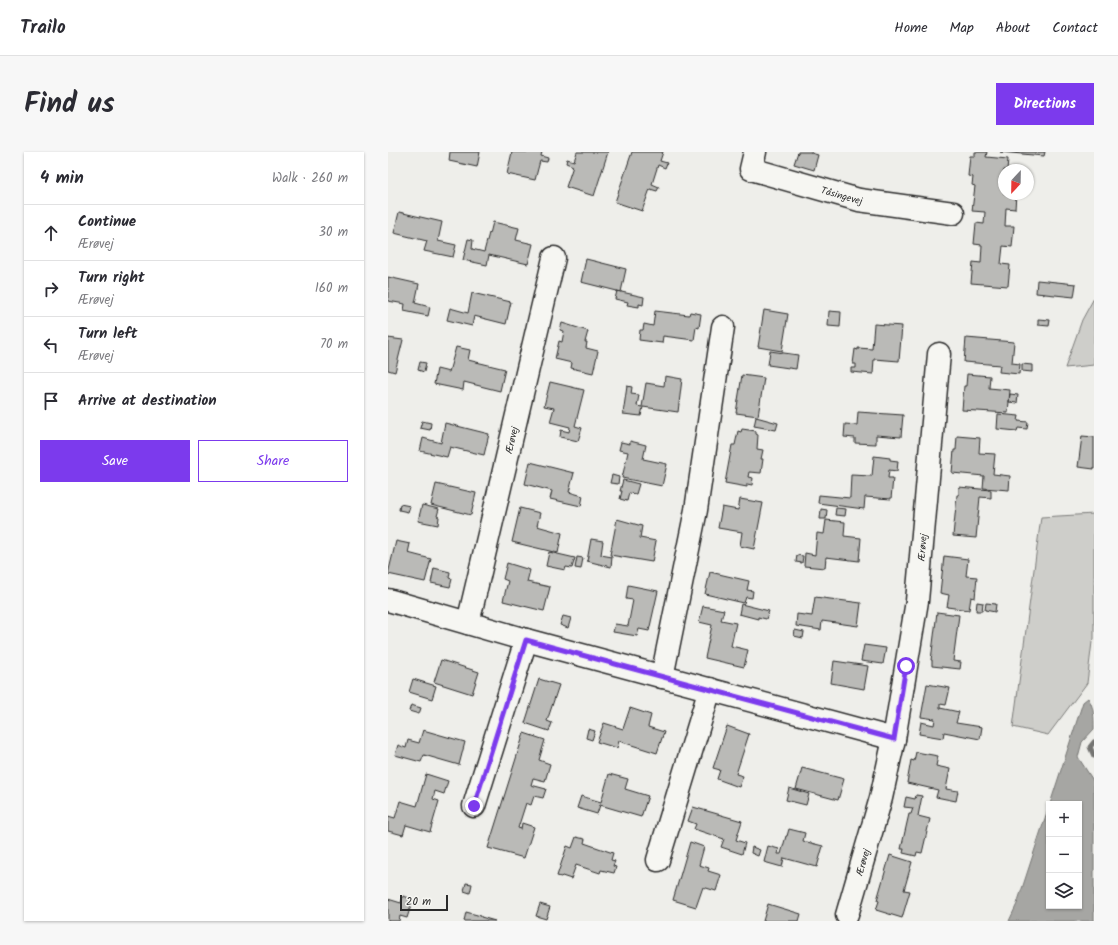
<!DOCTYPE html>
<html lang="en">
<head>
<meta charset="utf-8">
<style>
  body { margin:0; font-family:Kalam,sans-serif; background:#f7f7f7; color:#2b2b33 }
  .controls { position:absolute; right:12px; bottom:12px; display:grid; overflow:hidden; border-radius:0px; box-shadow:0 1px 3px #0004 }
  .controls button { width:36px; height:36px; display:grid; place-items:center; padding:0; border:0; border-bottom:1px solid #e1e1e2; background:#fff; color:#2b2b33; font:20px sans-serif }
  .compass { position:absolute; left:610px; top:12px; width:36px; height:36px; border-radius:50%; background:#fff; box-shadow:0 1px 3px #0004; rotate:202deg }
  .scale { position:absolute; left:12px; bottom:10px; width:48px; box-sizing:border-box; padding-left:4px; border:2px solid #2b2b2b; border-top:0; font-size:11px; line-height:14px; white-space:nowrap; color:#2b2b2b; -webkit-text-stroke:3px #f6f6f2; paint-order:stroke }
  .stop { position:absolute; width:12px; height:12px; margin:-9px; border:3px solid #7c3aed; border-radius:50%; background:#fff }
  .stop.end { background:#7c3aed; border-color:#fff; box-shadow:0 1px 4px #0008 }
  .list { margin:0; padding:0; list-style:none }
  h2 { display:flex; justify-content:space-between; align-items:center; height:52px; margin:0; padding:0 16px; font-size:17px }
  h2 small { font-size:13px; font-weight:400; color:#7c7c81 }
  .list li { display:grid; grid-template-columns:26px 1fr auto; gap:12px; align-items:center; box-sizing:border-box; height:56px; padding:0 16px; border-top:1px solid #e1e1e2 }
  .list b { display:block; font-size:15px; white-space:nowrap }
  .list p { margin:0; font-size:13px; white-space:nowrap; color:#7c7c81 }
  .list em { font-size:13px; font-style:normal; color:#7c7c81 }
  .actions { display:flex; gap:8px; padding:12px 16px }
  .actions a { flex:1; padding:9px 0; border:1px solid #7c3aed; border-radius:0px; text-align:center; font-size:14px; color:#7c3aed }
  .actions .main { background:#7c3aed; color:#fff }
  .icon { flex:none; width:22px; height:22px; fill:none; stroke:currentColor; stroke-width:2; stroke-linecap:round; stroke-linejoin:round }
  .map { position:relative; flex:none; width:706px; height:769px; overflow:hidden; border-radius:0px }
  header { display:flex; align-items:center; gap:24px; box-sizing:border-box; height:56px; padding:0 20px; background:#fff; border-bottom:1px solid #e1e1e2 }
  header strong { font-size:19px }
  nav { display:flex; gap:22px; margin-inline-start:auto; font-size:14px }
  .intro { display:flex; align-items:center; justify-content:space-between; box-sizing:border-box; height:96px; padding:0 24px }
  h1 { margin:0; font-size:28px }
  .button { padding:10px 18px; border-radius:0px; background:#7c3aed; color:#fff; font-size:14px; font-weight:700 }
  main { display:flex; gap:24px; padding:0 24px }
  aside { flex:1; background:#fff; border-radius:0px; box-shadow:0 1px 3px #0004 }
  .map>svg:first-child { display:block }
</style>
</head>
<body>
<header>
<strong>Trailo</strong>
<nav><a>Home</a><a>Map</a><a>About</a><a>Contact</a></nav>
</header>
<div class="intro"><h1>Find us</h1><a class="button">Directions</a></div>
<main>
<aside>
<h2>4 min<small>Walk · 260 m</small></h2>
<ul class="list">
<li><svg class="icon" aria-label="ahead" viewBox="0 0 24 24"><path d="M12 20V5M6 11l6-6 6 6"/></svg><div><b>Continue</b><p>Ærøvej</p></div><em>30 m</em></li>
<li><svg class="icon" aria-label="right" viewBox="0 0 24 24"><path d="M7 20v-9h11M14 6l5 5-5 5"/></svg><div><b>Turn right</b><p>Ærøvej</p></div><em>160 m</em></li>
<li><svg class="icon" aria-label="left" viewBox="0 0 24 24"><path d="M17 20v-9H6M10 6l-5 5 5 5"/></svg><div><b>Turn left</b><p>Ærøvej</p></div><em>70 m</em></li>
<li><svg class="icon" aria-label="arrive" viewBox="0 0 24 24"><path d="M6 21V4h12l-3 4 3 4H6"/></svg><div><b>Arrive at destination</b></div></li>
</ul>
<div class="actions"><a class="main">Save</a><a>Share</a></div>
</aside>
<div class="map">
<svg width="706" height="769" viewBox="0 0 706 769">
  <rect width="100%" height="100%" fill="#eeeeea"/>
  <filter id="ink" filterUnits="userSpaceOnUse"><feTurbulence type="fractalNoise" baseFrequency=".025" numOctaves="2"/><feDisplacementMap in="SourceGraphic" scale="8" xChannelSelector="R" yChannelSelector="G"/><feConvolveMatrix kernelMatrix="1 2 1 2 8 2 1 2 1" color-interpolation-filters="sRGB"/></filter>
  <g filter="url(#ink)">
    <path fill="#cececa" stroke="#7c7c7a" d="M706,146V213L677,216L694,168Z
      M706,362V487L704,490L699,531L660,583L625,575L653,365Z"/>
    <path fill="#a6a6a3" stroke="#757573" d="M700,546C706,555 706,565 706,577L694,590L690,605L706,630V769H621L629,752L661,654V754H691V652H662L695,550Z"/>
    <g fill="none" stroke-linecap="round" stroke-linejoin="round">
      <path stroke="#757573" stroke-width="5" d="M706,590L702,595L706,604"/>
    </g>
    <path fill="#babab7" stroke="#2b2b2b" d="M62,0H92L89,15L61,9Z
      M124,0H154L153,4L160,6L159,10L152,9L147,28L119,22Z
      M189,0H220L206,44L178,35L185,14L178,11L179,7L186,9Z
      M244,0H275L272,9L279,11L277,16L270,13L264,32L271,35L269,39L262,37L254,59L227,50Z
      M410,0H423V1L430,3L426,18L406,12Z
      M587,0H599L598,5L620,7L619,18H616V42H628L627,57L618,56L617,74H626L624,95L615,94L613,112L622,113L620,134L583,131L585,110L593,111L594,93L586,92L588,71L596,72L597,60L584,59L587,34L584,33L585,25L580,24L582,4H587Z
      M612,0H657L656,4Z
      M11,60L54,70L50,89L68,93L65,105L36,99L39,89L6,81Z
      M105,70L131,76L128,88L145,92L140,112L101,103L99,113L75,108L80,87L85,88L84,97L96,100L101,81L102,82Z
      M198,107L238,117L233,140L193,130Z
      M0,125L31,132L27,151L42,155L40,164L16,159L17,152L0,149Z
      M649,128L688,132L686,145L648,141Z
      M229,139L256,145L255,153L251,152V155L239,153L240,150L227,147Z
      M84,141L123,150L118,172L86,164L84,174L59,168L62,156L80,161Z
      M376,158L400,162L394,199L370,195Z
      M267,159L301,163L302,160L313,162L311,176L308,175L306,188L275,184L274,191L251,188L252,178H255L256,172L265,174Z
      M441,159L453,160L452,175L440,174Z
      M650,167L662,168L661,174L650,173Z
      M174,171L200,179L197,190H199L198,196L210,199L205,221L183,216L184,211L167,207L171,189L174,190L176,179L172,178Z
      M486,172L514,174L511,209L486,207L485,222L463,220V216H468V212H465L467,197L470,198V196L484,197Z
      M0,186L15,188L7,220L0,218Z
      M578,186L626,190L624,211L632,212L631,222L611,220L612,213L576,210Z
      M68,195L82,198L80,208L117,217L112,239L76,230L75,238L46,232L49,217L61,220Z
      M382,199L410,203L408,217L380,213Z
      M32,210L38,211L36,220L30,218Z
      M634,212L644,213V220L634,219Z
      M579,222L602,224L601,236L622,238L620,261L574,258L576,234H578Z
      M354,223L376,226L370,264L348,261Z
      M277,224L294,227L290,260L255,255L253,264L235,262L239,234L244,235L243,242L251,243L249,254L254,255L258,231L276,234Z
      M162,230L196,238L187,274L194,276L190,289L172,285L173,278L181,280L182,275L162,270L166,256L156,254Z
      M622,242L630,243L629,251L621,250Z
      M470,260L515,263L513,285L488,283V292L467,291V286L456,285L457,272L469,273Z
      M610,262L631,264L630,269L640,270L639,277L630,276L629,279L609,277Z
      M368,265L390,271L388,278L366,274Z
      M34,269L43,271L42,278L32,276Z
      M57,271L101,282L96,303L62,295L59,305L32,299L35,286L53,291Z
      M354,277L368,279V282L370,283L369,297L375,298L373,307H375L373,321L361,320L360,325L365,326L364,333L359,332V335L337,331L344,293H347L350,279L353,280Z
      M569,284L592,286L591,301L607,302L605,322L622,324L621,338L595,336L596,324L564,321L566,298H568Z
      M694,284L706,285V317L690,315Z
      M242,289L258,293L255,307L279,312L274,334L234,326L240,300L231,298L233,290L242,292Z
      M486,304L502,306V308L510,309L509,319L501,318L500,326H505L503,347L477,345L476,357L430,351L431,343L462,346V344L463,323L484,324Z
      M142,310L186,321L181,340L195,344L193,354L162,347L164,339L137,332Z
      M224,323L231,325L230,332L222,331Z
      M235,328L251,332L248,342L241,341L239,349L232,347L234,339H232Z
      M48,332L88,341L83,363L43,353Z
      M571,335L603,338V346L592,345L588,386L565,384L569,343H571Z
      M352,347L375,351L366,397L352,394L354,380L330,376L334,355L350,358Z
      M12,352L22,354L20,360L11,358Z
      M34,353L51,357L49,364L51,365L50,373L30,369Z
      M132,356L152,361L149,374L174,381L170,401L124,390Z
      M448,356L458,357L457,364L447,363Z
      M433,357L439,358L438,367H432Z
      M229,367L254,374L252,386L268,389L264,410L222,403Z
      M438,368L457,370L456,384L473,386L471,409L438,405L437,416L416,414L417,401L427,403L429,381L436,382Z
      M203,387L215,389L213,403L224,405L223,415L199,409Z
      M8,389L22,392L20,401L43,407L37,430L0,422Z
      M161,400L187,406L184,416L178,415L177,418L158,414Z
      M409,403L415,404L414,411L408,410Z
      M556,404L580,407L578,424L589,425L587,446L583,445L581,458L559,455L561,443L552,441Z
      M189,405L195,406L193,417L187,416Z
      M119,411L142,418L139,430L162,435L156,459L115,449L120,429L115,427Z
      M46,416L62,420L61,426L64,427L62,435L43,431Z
      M322,420L361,429L359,438L365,439L364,446L358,445L356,451L317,442Z
      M240,433L270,439L261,479L251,477L249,484L225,480L227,472L240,474L245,448L238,447Z
      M427,445L473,451L470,474L434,469L433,478L408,474L409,462L424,464Z
      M589,450L595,451L594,459H588Z
      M598,451L608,452L607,460L597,458Z
      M353,452L381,459L378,467L370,465V467L351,462Z
      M315,454L336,458L333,468L348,471L343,494L360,498L356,515L317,506L324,473L311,470Z
      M549,460L571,463L565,509L573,510L572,517L544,514V508H543Z
      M175,464L183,466L180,476L172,473Z
      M407,478L416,480L415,486L406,484Z
      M476,493L498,496L495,512L473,509Z
      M53,508L91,520L84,542L46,530Z
      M446,509L480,514L476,537L443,531Z
      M25,527L48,534L44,547L21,540Z
      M151,527L171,533L159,569L164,571L161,579L137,571Z
      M539,532L562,536L558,553L552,552V556L571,560L568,571L594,575L592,587L556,580L555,586L531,582L533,570L546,573L547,567L533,565Z
      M23,553L33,556L31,562L21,559Z
      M242,556L263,563L260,575L276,580L269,601L231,589L229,596L209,590L216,571L235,577Z
      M339,574L361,582L348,622L355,624L351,635L329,627L332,618L325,616Z
      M200,577L207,579L204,588L198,586Z
      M35,578L77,590L71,613L36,603L33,610L7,603L10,593L18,596L20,588L31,591Z
      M136,581L157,588L151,608L162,612L157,629L145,626L143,633L158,637L155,646L146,644L143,653L138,651L130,676L133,677L134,671L146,675L136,706L100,696Z
      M528,600L550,604L548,614L562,617L558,637L570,639L568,649L548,645L550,638L519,631L523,608L526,609Z
      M414,616L456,627L450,648L408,637Z
      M38,622L60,629L56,642L47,639L45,647L51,649L42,680L18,673L15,683L0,679V664L7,666L12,649L29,654Z
      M221,622L240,627L237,637L260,644L253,665L212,653L209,662L189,656L193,644L213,650Z
      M401,636L421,642L418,653L398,648Z
      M528,643L534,644L530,664L542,667L534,701L529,700L528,704L515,701L516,697H513L521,662H523L525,656L516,655L518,645L527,647Z
      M305,655L354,669L348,688L357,691L354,702L333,695L336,687L306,677L308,672L300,669Z
      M401,677L417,681L415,689L435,694L429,715L396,706L394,715L376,710L380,694L391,697L390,702H393L398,684H399Z
      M188,685L197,687L196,691L225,701L223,708L227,709L225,714L228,715L226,721L213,718L212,721L188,713L183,727L174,724L173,725L169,724L179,694L184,696Z
      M302,690L316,695L311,713L321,716L320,719L333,723L328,739L315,735L308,755L285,748Z
      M364,695L372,698L370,704L363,701Z
      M502,703L524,710L516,738L522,739L514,766L488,758L491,749L489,748Z
      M78,731L84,732L82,741L76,739Z
      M15,744L25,747L19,766L12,764L11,769H0V747L13,751Z
      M152,752L162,755L158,767L148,764Z
      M380,752L413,762L411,769H375Z
      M78,760L93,764V765L107,769H76Z"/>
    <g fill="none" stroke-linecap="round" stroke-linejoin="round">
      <defs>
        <g id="minor">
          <path id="s1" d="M367,0L363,17L471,48L565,61"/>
          <path d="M0,448L138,488L506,587"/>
          <path id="s2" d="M80,471L166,106"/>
          <path d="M274,525L308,358L335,175"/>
          <path d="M86,654L138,488"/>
          <path d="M270,708L322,537"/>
          <path id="s3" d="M459,763L493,646L506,587L529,449L551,202"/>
        </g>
      </defs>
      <use href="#minor" stroke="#2b2b2b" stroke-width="25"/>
      <use href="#minor" stroke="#f6f6f2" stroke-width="22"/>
    </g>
  </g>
  <g fill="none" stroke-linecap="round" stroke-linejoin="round" filter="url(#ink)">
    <path stroke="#7c3aed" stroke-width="5" d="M86,654L138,488L506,587L518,514"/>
  </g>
  <g text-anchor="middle" stroke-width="3" stroke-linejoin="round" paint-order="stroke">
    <g font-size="10" fill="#2b2b2b" stroke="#f6f6f2">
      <text dy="4" stroke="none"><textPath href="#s1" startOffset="112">Tåsingevej</textPath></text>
      <text dy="4" stroke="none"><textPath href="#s2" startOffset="188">Ærøvej</textPath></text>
      <text dy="4" stroke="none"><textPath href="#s3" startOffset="376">Ærøvej</textPath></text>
      <text dy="4" stroke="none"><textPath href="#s3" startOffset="55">Ærøvej</textPath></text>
    </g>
  </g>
</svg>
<div class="controls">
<button>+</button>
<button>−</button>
<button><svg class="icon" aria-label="layers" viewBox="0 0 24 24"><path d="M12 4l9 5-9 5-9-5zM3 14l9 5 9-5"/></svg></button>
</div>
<svg class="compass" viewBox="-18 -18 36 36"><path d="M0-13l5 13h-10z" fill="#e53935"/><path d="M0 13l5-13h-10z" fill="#7c7c81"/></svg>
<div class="scale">20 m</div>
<div class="stop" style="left:518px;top:514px"></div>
<div class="stop end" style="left:86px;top:654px"></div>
</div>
</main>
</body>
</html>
